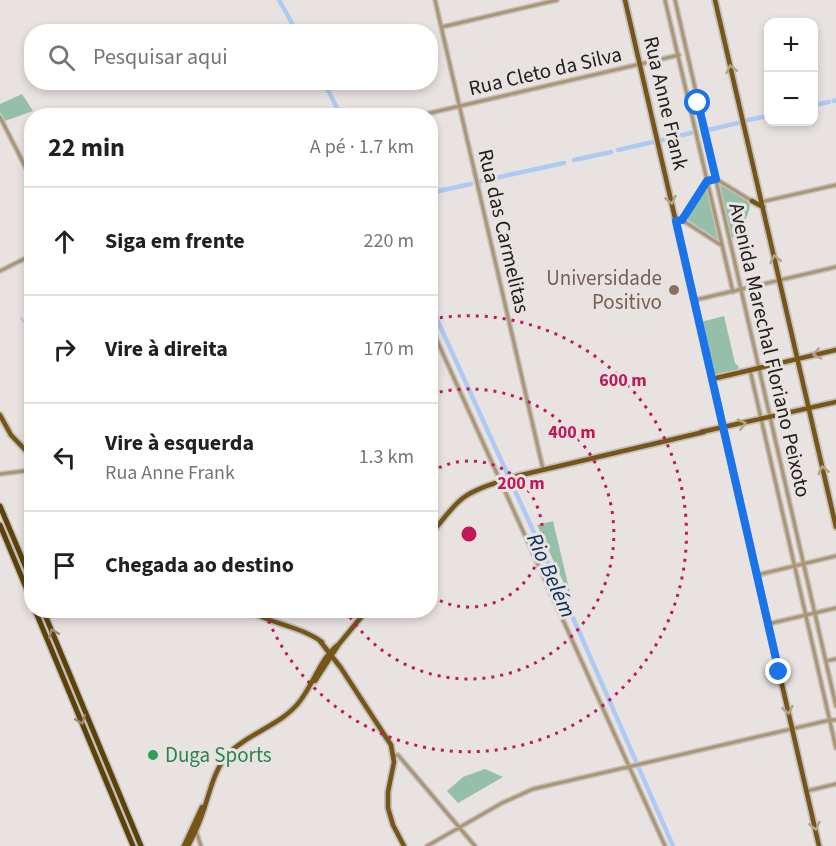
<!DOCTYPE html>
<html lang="pt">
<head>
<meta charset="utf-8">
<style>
  body { margin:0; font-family:"Source Sans 3",sans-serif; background:#f2f2f2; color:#202124 }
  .controls { position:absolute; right:18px; top:18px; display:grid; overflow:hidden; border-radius:12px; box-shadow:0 3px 9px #0003 }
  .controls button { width:54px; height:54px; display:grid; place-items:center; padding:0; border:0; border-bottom:2px solid #e0e0e0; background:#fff; color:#202124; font:30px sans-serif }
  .stop { position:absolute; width:18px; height:18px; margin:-14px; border:4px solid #1a73e8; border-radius:50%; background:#fff }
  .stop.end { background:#1a73e8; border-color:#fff; box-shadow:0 2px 6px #0008 }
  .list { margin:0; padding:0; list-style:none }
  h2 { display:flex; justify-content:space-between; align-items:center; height:78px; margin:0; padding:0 24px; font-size:26px }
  h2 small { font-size:20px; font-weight:400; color:#757577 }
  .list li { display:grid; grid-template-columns:39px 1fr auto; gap:18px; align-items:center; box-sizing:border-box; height:108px; padding:0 24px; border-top:2px solid #e0e0e0 }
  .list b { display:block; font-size:22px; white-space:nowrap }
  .list p { margin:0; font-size:20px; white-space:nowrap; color:#757577 }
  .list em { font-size:20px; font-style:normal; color:#757577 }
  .icon { flex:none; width:33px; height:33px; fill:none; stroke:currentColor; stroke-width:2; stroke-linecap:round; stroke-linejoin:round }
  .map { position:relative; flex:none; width:836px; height:846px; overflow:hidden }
  .search { position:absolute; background:#fff; box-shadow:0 3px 9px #0003; left:24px; top:24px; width:414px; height:66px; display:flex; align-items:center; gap:15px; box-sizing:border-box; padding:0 21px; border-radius:24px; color:#757577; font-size:22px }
  .panel { position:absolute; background:#fff; box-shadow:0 3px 9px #0003; left:24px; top:108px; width:414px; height:510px; border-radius:24px }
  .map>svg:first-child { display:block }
</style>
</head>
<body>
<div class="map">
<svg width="836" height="846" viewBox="0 0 836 846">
  <rect width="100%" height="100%" fill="#e8e3e0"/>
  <path fill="#96bfaa" d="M22,94L33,111L5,121L0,112V104Z
    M718,183L723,184L749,201C753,213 739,229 732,239Z
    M706,185L720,241L688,220V213Z
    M724,316L735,363L739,367L736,371L715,376L701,322Z
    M553,521L572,601L537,525Z
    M62,670H66L139,846H135Z
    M485,769L503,777L458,803L447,791L463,777Z"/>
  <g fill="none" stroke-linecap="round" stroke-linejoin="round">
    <path stroke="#adcaf5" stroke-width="1.5" d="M21,318L24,322"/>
    <path stroke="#adcaf5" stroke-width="4.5" d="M279,0L297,32
      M324,82L341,116
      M834,101L836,100
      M814,105L829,102
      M748,120L768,116
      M708,130L738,123
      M662,140L691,133
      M618,150L653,142
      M574,160L611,152
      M481,181L564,163
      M430,193L471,184
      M430,304L578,629L673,846"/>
    <defs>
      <path id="minor" d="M435,0L543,469
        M665,0L733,292
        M675,0L836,706
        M442,27L557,0
        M417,116L679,55
        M0,117L32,180
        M761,202L836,185
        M682,220L707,181L716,179L752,201
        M682,220L721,245
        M0,271L32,255
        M695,300L836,267
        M430,325L665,846
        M750,370L836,748
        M0,474L32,470
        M757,575L836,556
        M768,624L836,608
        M826,661L836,659
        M394,756L398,755L475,846
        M807,791L836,784
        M196,831L201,846
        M427,846L502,803L533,789L830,720H836"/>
      <path id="major" d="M625,0L819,846
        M715,0L836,527
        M752,201L763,207
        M712,379L836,350
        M0,415L11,435L32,457
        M701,432L836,402
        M430,535C441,523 450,508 463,498C478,487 500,482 517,476L704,432
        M247,610C271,624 300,626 322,642
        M320,641L341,668L391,745L394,762L388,792V808L393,825L404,846
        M315,681L339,644L367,610
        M184,846L202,807
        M188,846C194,835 199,824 203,812C210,792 214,769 229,753C250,732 282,725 300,701C314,683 321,657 339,644"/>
      <path id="highway" d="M0,506L32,582
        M0,525L32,602
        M35,610L133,846
        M43,610L141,846"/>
    </defs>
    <use href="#minor" stroke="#c4c0bd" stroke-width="6"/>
    <use href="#major" stroke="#c4c0bd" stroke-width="8"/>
    <use href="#highway" stroke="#c4c0bd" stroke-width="8"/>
    <use href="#minor" stroke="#ac9571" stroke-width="3"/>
    <use href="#major" stroke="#765517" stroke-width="4.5"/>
    <use href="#highway" stroke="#5c4109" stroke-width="5"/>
  </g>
  <defs><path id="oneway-chevron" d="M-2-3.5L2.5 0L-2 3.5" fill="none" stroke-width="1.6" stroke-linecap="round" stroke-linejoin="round" transform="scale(1.5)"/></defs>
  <g stroke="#b5a386">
    <use href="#oneway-chevron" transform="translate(731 69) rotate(-103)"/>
    <use href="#oneway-chevron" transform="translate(671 200) rotate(77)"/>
    <use href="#oneway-chevron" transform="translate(775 259) rotate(-103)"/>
    <use href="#oneway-chevron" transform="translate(817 354) rotate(167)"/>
    <use href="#oneway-chevron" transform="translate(742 424) rotate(-13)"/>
    <use href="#oneway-chevron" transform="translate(823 470) rotate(-103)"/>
    <use href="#oneway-chevron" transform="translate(788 710) rotate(77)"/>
    <use href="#oneway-chevron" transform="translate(815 826) rotate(77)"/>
  </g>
  <g stroke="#9b8a6a">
    <use href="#oneway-chevron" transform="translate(53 633) rotate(-113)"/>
    <use href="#oneway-chevron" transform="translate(81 720) rotate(68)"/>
  </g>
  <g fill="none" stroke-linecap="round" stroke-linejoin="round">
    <path stroke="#1a73e8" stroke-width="8" d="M698,103L716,179L707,181L682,220L676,221L779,672"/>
  </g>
  <g fill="none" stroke="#c2185b" stroke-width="3" stroke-dasharray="3 6">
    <path d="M431 472A73 73 0 1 1 431 596"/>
    <path d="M431 394A145 145 0 1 1 346 611"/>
    <path d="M431 319A218 218 0 1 1 265 612"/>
  </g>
  <circle fill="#8d6e63" stroke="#e8e3e0" stroke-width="2" cx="674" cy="290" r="6"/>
  <circle fill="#2e9e5b" stroke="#e8e3e0" stroke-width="2" cx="153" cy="755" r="6"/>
  <g text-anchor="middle" stroke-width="6" stroke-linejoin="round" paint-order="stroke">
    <g font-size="21" fill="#21201f" stroke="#e8e3e0">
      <text transform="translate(545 71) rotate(-13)" y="7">Rua Cleto da Silva</text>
      <text transform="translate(666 103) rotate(77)" y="7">Rua Anne Frank</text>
      <text transform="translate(504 231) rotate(77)" y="7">Rua das Carmelitas</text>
      <text transform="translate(770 350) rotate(77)" y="7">Avenida Marechal Floriano Peixoto</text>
    </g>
    <g font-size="21" fill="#785e54" stroke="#e8e3e0" text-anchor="end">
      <text x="662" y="285">Universidade<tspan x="662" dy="24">Positivo</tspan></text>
    </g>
    <g font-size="21" fill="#27864d" stroke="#e8e3e0" text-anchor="start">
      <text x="165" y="762">Duga Sports</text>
    </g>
    <g font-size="22" font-style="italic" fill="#0c2e61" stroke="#e8e3e0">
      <text transform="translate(552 575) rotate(66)" y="8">Rio Belém</text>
    </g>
  </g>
  <circle cx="469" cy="534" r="9" fill="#c2185b" stroke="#e8e3e0" stroke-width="3"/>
  <g font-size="18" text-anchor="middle" font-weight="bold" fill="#c2185b" stroke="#e8e3e0" stroke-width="6" stroke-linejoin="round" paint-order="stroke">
    <text x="623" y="386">600 m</text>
    <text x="572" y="438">400 m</text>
    <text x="521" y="489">200 m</text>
  </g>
</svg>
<div class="controls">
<button>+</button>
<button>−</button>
</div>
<div class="stop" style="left:698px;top:103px"></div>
<div class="stop end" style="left:779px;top:672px"></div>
<div class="search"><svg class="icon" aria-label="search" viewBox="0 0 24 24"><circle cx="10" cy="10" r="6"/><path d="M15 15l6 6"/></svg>Pesquisar aqui</div>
<section class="panel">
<h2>22 min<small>A pé · 1.7 km</small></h2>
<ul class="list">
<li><svg class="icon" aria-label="ahead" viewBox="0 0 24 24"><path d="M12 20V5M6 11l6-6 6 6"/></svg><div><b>Siga em frente</b></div><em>220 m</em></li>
<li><svg class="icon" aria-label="right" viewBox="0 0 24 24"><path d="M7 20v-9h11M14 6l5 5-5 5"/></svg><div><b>Vire à direita</b></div><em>170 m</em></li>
<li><svg class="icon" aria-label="left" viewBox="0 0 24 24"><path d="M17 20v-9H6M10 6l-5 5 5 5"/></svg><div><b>Vire à esquerda</b><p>Rua Anne Frank</p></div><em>1.3 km</em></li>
<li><svg class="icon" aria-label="arrive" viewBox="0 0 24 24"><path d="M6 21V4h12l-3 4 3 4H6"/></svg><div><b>Chegada ao destino</b></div></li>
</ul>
</section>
</div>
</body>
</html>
